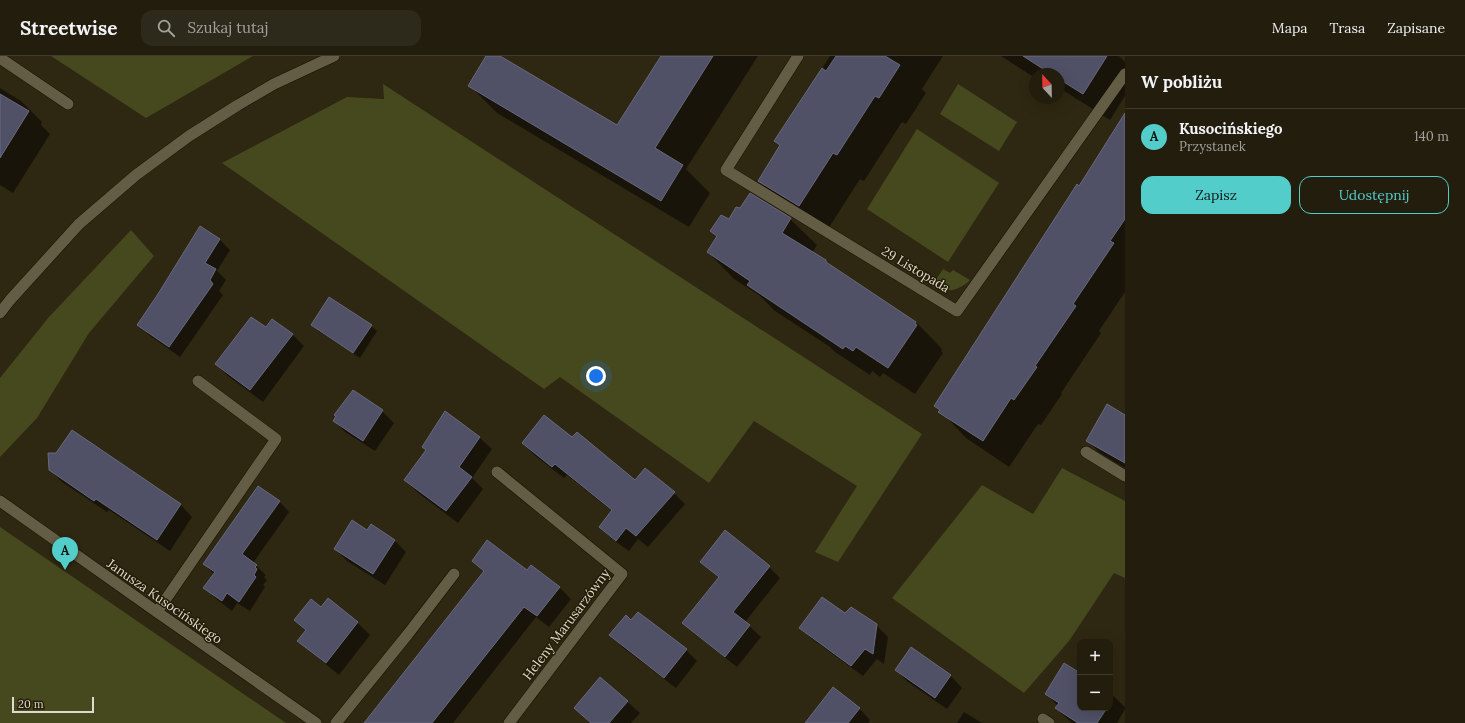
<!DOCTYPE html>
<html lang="pl">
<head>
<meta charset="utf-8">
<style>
  body { margin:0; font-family:Lora,serif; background:#2e2a1b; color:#f1f3f6 }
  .controls { position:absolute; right:12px; bottom:12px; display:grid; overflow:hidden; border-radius:8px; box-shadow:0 4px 16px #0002 }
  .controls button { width:36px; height:36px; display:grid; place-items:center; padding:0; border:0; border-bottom:1px solid #3f3b2e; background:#221d0d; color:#f1f3f6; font:20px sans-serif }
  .compass { position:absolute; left:1029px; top:12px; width:36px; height:36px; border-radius:50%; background:#221d0d; box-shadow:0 4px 16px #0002; rotate:338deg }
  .scale { position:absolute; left:12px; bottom:10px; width:82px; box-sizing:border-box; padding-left:4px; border:2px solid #dfdacd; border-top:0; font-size:11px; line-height:14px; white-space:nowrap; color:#dfdacd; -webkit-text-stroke:3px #241d07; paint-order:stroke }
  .you { position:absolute; left:596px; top:320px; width:14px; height:14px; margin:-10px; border:3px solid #fff; border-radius:50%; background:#1a73e8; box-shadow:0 0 0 6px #1a73e833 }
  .badge { display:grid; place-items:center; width:26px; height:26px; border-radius:50%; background:#53cdca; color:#111; font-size:13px; font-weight:700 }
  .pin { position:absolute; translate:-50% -33px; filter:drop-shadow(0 1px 2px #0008) }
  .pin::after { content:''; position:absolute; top:21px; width:14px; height:12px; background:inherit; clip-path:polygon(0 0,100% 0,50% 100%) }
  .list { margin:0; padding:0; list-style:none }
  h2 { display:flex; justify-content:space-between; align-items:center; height:52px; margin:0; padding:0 16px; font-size:17px }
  h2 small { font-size:13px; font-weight:400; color:#a2a29d }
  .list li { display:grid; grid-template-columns:26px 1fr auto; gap:12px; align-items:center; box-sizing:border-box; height:56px; padding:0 16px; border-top:1px solid #3f3b2e }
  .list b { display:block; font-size:15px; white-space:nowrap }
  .list p { margin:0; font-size:13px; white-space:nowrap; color:#a2a29d }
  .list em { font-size:13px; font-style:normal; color:#a2a29d }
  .actions { display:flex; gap:8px; padding:12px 16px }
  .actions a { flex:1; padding:9px 0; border:1px solid #53cdca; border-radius:12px; text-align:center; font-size:14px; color:#53cdca }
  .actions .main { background:#53cdca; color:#111 }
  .icon { flex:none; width:22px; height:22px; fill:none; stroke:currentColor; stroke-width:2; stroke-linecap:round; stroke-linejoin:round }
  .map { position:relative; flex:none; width:1125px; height:667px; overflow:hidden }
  header { display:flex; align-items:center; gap:24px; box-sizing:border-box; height:56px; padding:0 20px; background:#221d0d; border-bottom:1px solid #3f3b2e }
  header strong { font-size:19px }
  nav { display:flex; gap:22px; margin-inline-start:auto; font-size:14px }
  .search { width:280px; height:36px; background:#2e2a1b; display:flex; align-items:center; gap:10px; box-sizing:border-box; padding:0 14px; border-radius:12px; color:#a2a29d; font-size:15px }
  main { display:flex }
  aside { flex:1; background:#221d0d }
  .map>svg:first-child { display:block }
</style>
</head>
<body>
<header>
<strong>Streetwise</strong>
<div class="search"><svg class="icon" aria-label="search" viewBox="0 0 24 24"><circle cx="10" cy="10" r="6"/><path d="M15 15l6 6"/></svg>Szukaj tutaj</div>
<nav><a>Mapa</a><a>Trasa</a><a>Zapisane</a></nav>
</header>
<main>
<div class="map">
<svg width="1125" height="667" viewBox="0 0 1125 667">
  <rect width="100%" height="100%" fill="#2e2711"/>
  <path fill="#46491e" d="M51,0H253L146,62Z
    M383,28L922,378L838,506L815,496L857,430L754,365L709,427L560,321L544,333L222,107L347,41L384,43Z
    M958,28L1017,66L999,95L940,58Z
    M917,73L999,127L948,206L867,153Z
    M131,174L154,200L89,277L37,362L0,401V322L49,261Z
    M943,213L950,217L953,214L970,224C959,235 945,238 932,230Z
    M1062,412L1125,445V522L1114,517L1069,585L1024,637L892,542L982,429L1033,458Z
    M0,471L286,667H0Z"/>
  <path fill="#0007" d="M487,0H498L617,71L662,0H758L686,113L710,137L689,171L497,57L470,30Z
    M830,0H943L922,33L926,37L906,68L902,66L864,125L860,123L826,176L786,152L759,125L780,90L775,85Z
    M1001,0H1119L1125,6V40L1110,64L1061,33L1059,36V18H1035V22Z
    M0,32L21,45L42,66L41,69L50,78L13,137L0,129Z
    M1125,60V236L1099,275L1101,277L1061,337L1062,338L1041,369L1038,368L1009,411L966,382L936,350Z
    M790,163L817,189L812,197L916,266L942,293L941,295L943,297L915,338L883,317L880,321L872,315L870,319L835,296L830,291L775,255L759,239L734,223L708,196L718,181L712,175L729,164Z
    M200,171L220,184L230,194L217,215L226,224L219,235L223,239L180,301L149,279L138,268L159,238Z
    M312,269L371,270L377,275L360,302L318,275Z
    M292,278L304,290L263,346L228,320L216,308Z
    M382,355L394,367L375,395L345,376L334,365Z
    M445,357L480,382L492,393L472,422L483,433L458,467L417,436L405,424L427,395Z
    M1125,360V412L1100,397L1088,385Z
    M72,375L181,449L192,461L170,495L109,454L107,456L62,426L50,414L57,398Z
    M573,382L635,425L674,437L685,448L648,491L638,483L629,495L612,483L600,471L612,455L567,419L564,422L534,399L523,387Z
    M279,445L289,456L253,507L266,519L264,521L267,524L263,529L265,531L250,555L237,547L232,555L215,542L205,532L215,519L204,508Z
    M368,476L394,484L406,496L385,529L347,505L335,493Z
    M473,505L527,516L531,510L560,532L571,543L549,571L536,561L453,667H371L484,516Z
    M701,506L769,511L780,522L745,566L761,581L737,611L695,578L683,567L719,522Z
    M328,544L358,567L370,579L339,619L311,596L299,585L306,575L295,564L321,552Z
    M845,559L876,569L888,581L884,608L877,603L863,620L812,583L801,572Z
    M631,565L686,594L697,605L676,632L622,591L611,579Z
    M912,592L951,620L962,632L947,653L908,626L896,614Z
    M1080,618V652H1110V637L1125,651V653L1117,667H1072L1056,652L1058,650L1046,638Z
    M601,622L640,657L631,667H590L575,652Z
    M859,652L870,664L868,667H812Z
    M964,656L982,667H957Z"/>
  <path fill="#505067" stroke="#68687f" d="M486,0H500L617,69L661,0H713L655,92L683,109L661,145L468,30Z
    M836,0H885L900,9L879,42L875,40L837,99L833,97L799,150L758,125L780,89L774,85L822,12L826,15Z
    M1023,0H1107L1083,38L1059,23V18H1051Z
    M0,38L29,55L0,102Z
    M1125,57V163L1110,185L1114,187L1073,248L1076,250L1035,310L1037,311L1014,344L1011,342L983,385L938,356L940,354L934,350L1077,128L1079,130Z
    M750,137L791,162L782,177L826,204V206L916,266L915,268L917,269L888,312L856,291L853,295L845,290L843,293L747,229L750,225L707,196L717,180L710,175L721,159L729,163L736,151L740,152Z
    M200,170L220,183L205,207L216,213L210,224L213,228L169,291L137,269L158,238Z
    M329,241L372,269L353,297L311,269Z
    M251,261L266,271L272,263L293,278L250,334L215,308Z
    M353,334L383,354L363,385L333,365L336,360L334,359Z
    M1107,348L1125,359V407L1086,385Z
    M445,355L480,381L459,411L472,421L446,455L404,424L426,394L422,391Z
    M544,359L572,381L577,376L635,424L645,412L675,436L636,480L626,472L616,485L599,471L612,454L555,408L552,411L522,387Z
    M72,374L181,448L157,484L96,443L94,445L49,414L48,397H56Z
    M258,430L280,445L242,498L257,509L255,511L257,513L254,519L256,521L239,546L227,537L222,545L203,532L215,516L203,508Z
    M352,464L367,474L371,468L395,484L373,518L334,493Z
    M725,474L770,510L733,556L750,569L725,601L682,567L719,521L700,506Z
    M487,484L527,514L531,509L560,531L537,560L524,551L432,667H364L484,515L472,505Z
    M822,541L845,557L851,551L877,568L873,598L865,593L851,610L799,572Z
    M328,542L358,566L326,607L297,585L306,574L294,564L311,543L321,551Z
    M638,556L687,593L664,622L609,579L626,559L631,564Z
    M911,591L951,619L935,642L895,614Z
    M1064,607L1080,617V652H1107L1097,667H1078L1055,652L1059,647L1045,638Z
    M600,621L628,645L609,667H591L574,652Z
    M833,631L860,652L848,667H805Z"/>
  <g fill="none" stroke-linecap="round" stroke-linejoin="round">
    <defs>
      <path id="service" d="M0,2L68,48
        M1086,396L1125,420
        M157,556L276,383L198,325
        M1043,663L1049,667
        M336,667L408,578L454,518"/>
      <path id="minor" d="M798,0L726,114L957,255L1125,18
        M0,257L10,244L79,168L136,119L189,80L238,49L274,28L334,0
        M497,416L622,518L509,667
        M0,445L157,556L316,667"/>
    </defs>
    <use href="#service" stroke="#161000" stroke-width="12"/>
    <use href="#minor" stroke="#161000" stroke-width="12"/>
    <use href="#service" stroke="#645d45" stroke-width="11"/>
    <use href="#minor" stroke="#645d45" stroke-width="11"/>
  </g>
  <g text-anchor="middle" stroke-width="3" stroke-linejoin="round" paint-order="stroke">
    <g font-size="13" fill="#dfdacd" stroke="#241d07">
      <text transform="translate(916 213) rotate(31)" y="5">29 Listopada</text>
      <text transform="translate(165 545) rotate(35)" y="5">Janusza Kusocińskiego</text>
      <text transform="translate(566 568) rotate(-53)" y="5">Heleny Marusarzówny</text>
    </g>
  </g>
</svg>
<div class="controls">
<button>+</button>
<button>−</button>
</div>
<svg class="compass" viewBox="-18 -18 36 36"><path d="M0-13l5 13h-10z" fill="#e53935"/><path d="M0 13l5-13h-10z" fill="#a2a29d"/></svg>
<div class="scale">20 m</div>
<div class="you"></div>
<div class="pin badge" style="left:65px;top:514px">A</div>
</div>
<aside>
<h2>W pobliżu<small></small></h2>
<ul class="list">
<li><span class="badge">A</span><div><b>Kusocińskiego</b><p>Przystanek</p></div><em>140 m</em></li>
</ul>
<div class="actions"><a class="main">Zapisz</a><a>Udostępnij</a></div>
</aside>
</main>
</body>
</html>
